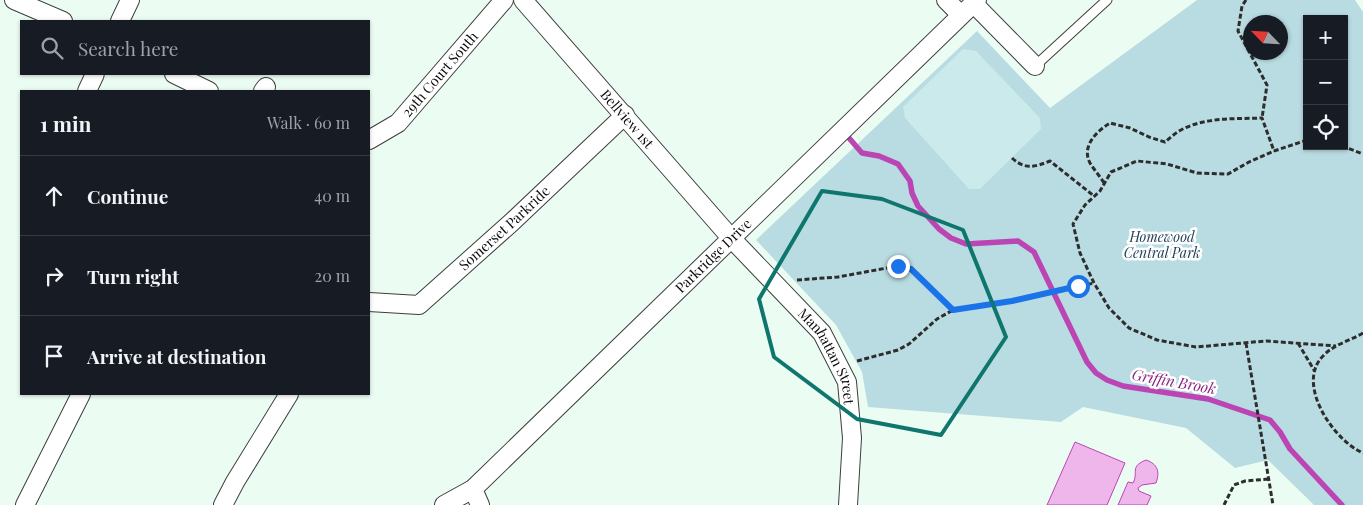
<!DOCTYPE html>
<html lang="en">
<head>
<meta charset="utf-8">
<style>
  body { margin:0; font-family:"Playfair Display",serif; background:#20242c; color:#f1f3f6 }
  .controls { position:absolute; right:15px; top:15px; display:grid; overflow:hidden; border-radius:0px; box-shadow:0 1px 4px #0004 }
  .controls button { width:45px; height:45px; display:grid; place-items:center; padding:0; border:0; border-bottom:1px solid #363941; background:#171b24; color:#f1f3f6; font:25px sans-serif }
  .compass { position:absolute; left:1243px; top:15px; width:45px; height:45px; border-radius:50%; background:#171b24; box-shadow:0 1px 4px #0004; rotate:295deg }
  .stop { position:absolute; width:15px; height:15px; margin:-11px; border:4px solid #1a73e8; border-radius:50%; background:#fff }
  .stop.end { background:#1a73e8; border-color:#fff; box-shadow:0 1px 5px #0008 }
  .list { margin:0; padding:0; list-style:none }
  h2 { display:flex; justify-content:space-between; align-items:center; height:65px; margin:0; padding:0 20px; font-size:21px }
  h2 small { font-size:16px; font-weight:400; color:#9ea1a6 }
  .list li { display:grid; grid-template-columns:32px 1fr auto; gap:15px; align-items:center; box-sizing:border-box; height:80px; padding:0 20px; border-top:1px solid #363941 }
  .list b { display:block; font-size:19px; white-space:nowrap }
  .list em { font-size:16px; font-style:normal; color:#9ea1a6 }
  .icon { flex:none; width:28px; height:28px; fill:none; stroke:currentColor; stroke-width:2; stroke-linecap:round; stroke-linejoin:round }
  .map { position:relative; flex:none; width:1363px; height:505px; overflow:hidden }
  .search { position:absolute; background:#171b24; box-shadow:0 1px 4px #0004; left:20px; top:20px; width:350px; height:55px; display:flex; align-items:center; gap:12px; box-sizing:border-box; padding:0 18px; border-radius:0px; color:#9ea1a6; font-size:19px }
  .panel { position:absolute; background:#171b24; box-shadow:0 1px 4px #0004; left:20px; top:90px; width:350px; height:305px; border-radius:0px }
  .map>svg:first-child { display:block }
</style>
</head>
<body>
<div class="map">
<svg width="1363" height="505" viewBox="0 0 1363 505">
  <rect width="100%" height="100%" fill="#ebfdf3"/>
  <path fill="#b9dce2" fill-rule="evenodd" d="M1197,0H1355L1363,12V505H1314L1268,460L1235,468L1186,428L1083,407L1061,422L868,407L862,372L836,325L756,240L977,31L1050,108ZM1307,19H1344V146H1307ZM1250,22H1280V52H1250Z"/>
  <path fill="#caeaeb" d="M963,49L976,51L1040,118L1041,129L980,189H969L905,118L903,107Z"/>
  <path fill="#eeb6eb" stroke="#bc45b4" d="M1075,442L1125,463L1107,505H1047Z
    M1146,460C1158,464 1160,472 1156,483L1142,485L1138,488L1139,491L1151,496L1147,505H1118L1128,482L1133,483C1139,472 1129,467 1146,460Z"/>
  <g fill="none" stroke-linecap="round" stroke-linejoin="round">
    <path stroke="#bc45b4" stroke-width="5.5" d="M849,138L862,153L879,156L898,164L910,181L912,193L918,206L939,229L951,238L966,244L1018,241L1034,252L1087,362L1096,373L1107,380L1123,386L1208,399L1270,420L1280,432L1290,449L1342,505"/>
    <defs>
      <path id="service" d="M1035,66L1107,0"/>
      <g id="minor">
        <path d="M14,0L63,21"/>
        <path id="s1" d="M523,0L731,238L822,333L847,382L852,438L848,505"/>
        <path d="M946,0L961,15"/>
        <path d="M973,3L1035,66"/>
        <path d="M120,21L130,0"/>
        <path d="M174,74L209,91"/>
        <path d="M87,91L95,74"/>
        <path d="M263,91L266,87"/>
        <path id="s2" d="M369,140L398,123L504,0"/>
        <path id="s3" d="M369,302L419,305L512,222L625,115"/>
        <path d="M473,489L480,505"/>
        <path d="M25,505L81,394"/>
        <path d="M223,505L235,482L289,394"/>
        <path id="s4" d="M444,505L473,489L977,0"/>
      </g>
    </defs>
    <use href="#service" stroke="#3e3e3e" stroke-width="11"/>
    <use href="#minor" stroke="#3e3e3e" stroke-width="20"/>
    <path stroke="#2d2d2d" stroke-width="3" stroke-dasharray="5 2.5" stroke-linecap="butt" d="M1246,0L1242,6L1238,31L1267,85L1262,118
      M1307,140L1274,151L1249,162L1228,174L1197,173L1167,164L1137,161L1111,172L1100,191L1085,205L1073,224L1080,253L1094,283L1109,308L1129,328L1157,340L1196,347L1266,341L1336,346
      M1342,146L1363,154
      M1012,158C1025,170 1035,167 1050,161L1094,196
      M1104,183C1100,176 1094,170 1090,163C1081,146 1097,131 1110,123L1130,128L1149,137L1165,142C1170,138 1175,133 1181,130C1205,117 1235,119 1262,118L1274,151
      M797,280L838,277L898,266L911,269L953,310
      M1363,333C1350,341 1334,344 1323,356C1295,384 1334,441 1363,453
      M1246,343L1273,505
      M1298,343L1314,370
      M857,361L898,350L909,344L937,319L953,310L1011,301L1094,283
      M1224,505L1234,485L1245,481L1269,479"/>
    <use href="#service" stroke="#fff" stroke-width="9"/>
    <use href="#minor" stroke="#fff" stroke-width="18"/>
  </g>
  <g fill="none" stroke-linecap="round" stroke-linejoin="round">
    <path stroke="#1a73e8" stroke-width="6" d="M898,266L911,269L953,310L1012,301L1078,286"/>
  </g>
  <path fill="none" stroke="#0f766e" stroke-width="4" stroke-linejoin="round" d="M822,191L882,199L963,230L1006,337L941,435L857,419L774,357L759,299Z"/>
  <g text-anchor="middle" stroke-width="5" stroke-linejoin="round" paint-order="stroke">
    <g font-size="14" fill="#0b0b0b" stroke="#fff">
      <text dy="5" stroke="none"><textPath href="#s2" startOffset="98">29th Court South</textPath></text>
      <text dy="5" stroke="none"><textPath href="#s1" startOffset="158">Bellview 1st</textPath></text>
      <text dy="5" stroke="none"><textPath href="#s3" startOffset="165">Somerset Parkride</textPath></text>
      <text dy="5" stroke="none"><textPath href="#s4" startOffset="368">Parkridge Drive</textPath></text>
      <text dy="5" stroke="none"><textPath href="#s1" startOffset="471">Manhattan Street</textPath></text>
    </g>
    <g font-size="14" font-style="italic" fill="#24415a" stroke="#fff">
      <text x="1162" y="242">Homewood<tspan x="1162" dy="16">Central Park</tspan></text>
    </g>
    <g font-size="15" font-style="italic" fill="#8c2481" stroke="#fff">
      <text transform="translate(1174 382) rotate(10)" y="5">Griffin Brook</text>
    </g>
  </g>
</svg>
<div class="controls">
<button>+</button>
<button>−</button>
<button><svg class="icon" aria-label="locate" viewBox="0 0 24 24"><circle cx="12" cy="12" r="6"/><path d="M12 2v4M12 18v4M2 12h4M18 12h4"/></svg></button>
</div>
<svg class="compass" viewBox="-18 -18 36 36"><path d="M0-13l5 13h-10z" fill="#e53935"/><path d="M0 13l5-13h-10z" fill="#9ea1a6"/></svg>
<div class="stop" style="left:1078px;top:286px"></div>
<div class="stop end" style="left:898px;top:266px"></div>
<div class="search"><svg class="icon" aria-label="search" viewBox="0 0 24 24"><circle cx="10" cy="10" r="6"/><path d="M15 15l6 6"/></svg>Search here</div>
<section class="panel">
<h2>1 min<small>Walk · 60 m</small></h2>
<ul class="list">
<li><svg class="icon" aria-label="ahead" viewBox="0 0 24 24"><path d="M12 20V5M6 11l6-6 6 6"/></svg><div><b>Continue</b></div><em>40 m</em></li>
<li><svg class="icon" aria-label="right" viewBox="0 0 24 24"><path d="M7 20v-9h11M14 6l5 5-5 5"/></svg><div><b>Turn right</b></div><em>20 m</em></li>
<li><svg class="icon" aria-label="arrive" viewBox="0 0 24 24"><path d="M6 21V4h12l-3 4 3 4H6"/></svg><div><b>Arrive at destination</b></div></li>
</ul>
</section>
</div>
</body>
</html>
